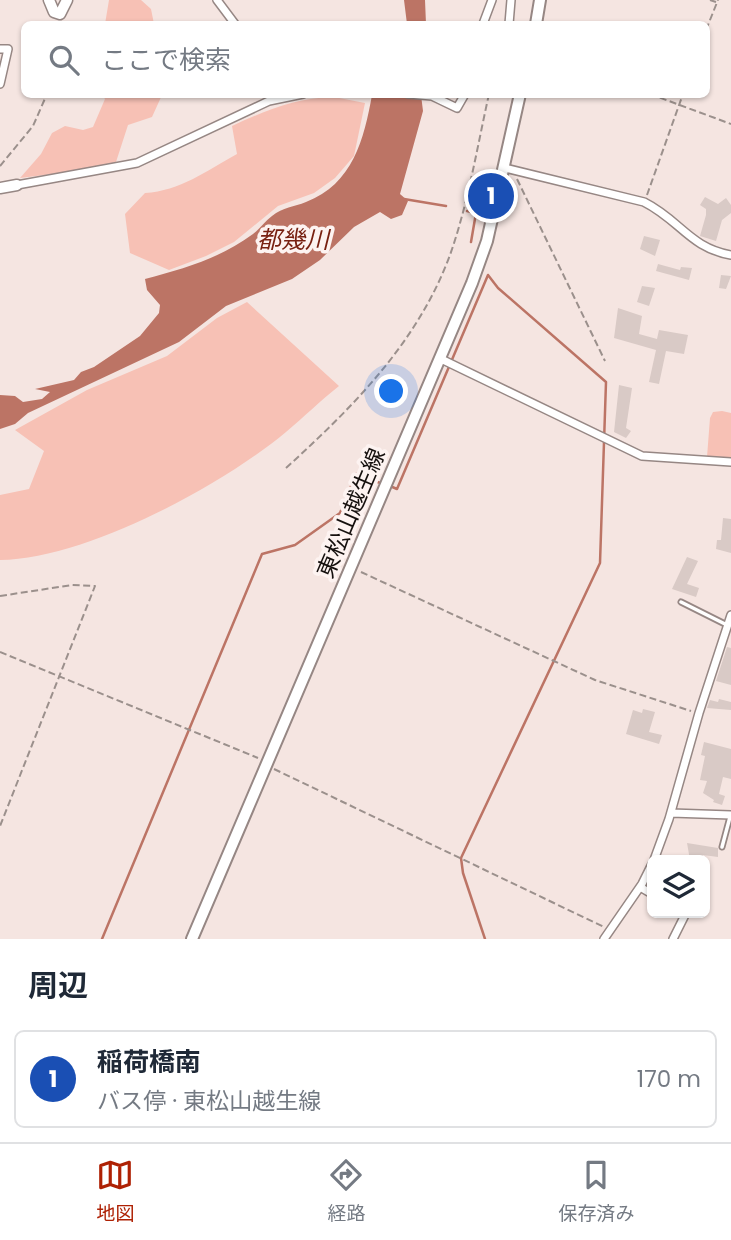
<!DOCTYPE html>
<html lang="ja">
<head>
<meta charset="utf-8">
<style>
  body { margin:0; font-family:Poppins,"Noto Sans JP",sans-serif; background:#f6f6f7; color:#1f2937 }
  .controls { position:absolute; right:21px; bottom:21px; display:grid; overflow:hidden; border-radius:10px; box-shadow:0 2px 5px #0004 }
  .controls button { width:63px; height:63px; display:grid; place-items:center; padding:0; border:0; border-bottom:2px solid #e0e1e3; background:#fff; color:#1f2937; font:35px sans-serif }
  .you { position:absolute; left:392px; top:392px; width:24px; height:24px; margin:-18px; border:5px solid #fff; border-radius:50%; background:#1a73e8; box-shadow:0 0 0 10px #1a73e833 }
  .badge { display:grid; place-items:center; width:46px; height:46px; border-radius:50%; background:#ae2104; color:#fff; font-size:23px; font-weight:700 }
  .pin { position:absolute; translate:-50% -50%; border:4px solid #fff; box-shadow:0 2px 7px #0006 }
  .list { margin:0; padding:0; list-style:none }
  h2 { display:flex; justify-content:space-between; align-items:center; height:91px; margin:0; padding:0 28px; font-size:30px }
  h2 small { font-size:23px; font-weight:400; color:#747a83 }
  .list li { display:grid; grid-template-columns:46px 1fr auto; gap:21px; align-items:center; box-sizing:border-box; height:98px; margin:0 14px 14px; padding:0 14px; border:2px solid #e0e1e3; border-radius:10px }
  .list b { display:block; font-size:26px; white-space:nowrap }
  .list p { margin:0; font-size:23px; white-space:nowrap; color:#747a83 }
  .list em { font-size:23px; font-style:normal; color:#747a83 }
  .icon { flex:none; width:38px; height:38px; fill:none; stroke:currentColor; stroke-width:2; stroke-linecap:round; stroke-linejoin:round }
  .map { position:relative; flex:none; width:731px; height:939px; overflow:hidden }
  .search { position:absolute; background:#fff; box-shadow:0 2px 5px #0004; left:21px; right:21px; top:21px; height:77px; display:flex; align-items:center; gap:18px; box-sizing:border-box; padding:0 24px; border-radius:10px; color:#747a83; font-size:26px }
  .sheet { height:203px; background:#fff }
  nav { display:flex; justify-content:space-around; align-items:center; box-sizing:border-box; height:98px; border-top:2px solid #e0e1e3; background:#fff; font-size:19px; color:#747a83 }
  nav a { display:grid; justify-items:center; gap:4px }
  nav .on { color:#ae2104 }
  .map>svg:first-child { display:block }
</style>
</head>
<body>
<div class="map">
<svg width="731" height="939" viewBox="0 0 731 939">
  <rect width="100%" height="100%" fill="#f5e5e1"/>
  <path fill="#f7c1b5" d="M109,0H141L151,9L154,24H105Z
    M102,95H162L152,117L128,125L116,162L93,169L20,178L41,154L52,133L65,126L83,130L93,127L105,99Z
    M334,97L365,103L354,156L335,178L314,193L278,206L234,242L206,256L169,270L130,253L125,214L145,193C180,191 206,171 237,154L232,126C267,110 295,98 334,97Z
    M247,302L339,386C321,400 304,417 286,432C221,486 86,559 0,560V495L29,489L44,451L15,430L87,390L167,356L217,318Z
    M722,411L731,413V458L707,457L710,418L713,412Z"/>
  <path fill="#bc7465" d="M404,0H425L426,24H407Z
    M372,95H421L423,111L400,194L408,201L402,215L391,219L380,212L354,227L320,260L292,279L226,306L179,342L28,413L15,424L0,429V395L15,396L23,402L42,399L50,392L35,389L74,380L81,372L94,367L140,336L159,313L160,305L147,290L145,279C183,269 221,258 253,234C260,229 265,221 272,216C283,207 294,207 306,202C353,184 364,139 372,95Z"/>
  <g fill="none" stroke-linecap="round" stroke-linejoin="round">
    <path stroke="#bc7465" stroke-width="2.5" d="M404,199L446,206
      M467,211L476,213L471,242
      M390,486L397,489L488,275
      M102,939L262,554L295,545L340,513L356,474L383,484
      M485,939L463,873L461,858L600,563L606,382L498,288L488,275"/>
  </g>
  <path fill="#d9cac6" d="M705,197L718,204L726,198L731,205V213L722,220L716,241L700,236L706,215V209L700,205Z
    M644,236L660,240L655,256L640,249Z
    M658,264L680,270L681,267L692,268L689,280L656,271Z
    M721,275L731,276L726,289L719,288Z
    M642,286L655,288L649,306L637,302Z
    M618,308L642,316L639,334L657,339L659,330L688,335L684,354L666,351L659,384L649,382L656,350L614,338Z
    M619,385L632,388L626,428L631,431L626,438L614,432Z
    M723,518L731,519V553L716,549L717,540H721Z
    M687,557L698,561L687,584L699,588L696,597L672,589Z
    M727,647L731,648V685L716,681Z
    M719,699L731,702V710L707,708L710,700L718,702Z
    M643,709L655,712L649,732L662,735L659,744L626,734L633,710L642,713Z
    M704,742L731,749V779L723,777L719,794L725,796L722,805L713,802L714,800L703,793L707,781L700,780L705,756L701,755Z
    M687,843L718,848V857L703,855V860H690Z"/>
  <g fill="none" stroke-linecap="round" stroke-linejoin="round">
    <defs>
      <path id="lane" d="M681,602L727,625
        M722,847L730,817"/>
      <path id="street" d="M217,0L235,24
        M483,24L492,0
        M509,24L511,0
        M0,49H8L0,84
        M408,94L432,96L457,108L465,94
        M505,168L644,202C680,220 690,248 731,255
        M17,185L137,163L269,101L303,94
        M439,358L642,456L731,462
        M671,813L731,815
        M654,860L669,819L699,713L731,615
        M640,887L652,894
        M604,939L642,884L652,864
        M673,939L686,913"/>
      <path id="secondary" d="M49,0L54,12L60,14L67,0
        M0,188L17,185"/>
      <path id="primary" d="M536,24L540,0
        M192,939L472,283L487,241L520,94"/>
    </defs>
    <use href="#lane" stroke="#968784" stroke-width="7"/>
    <use href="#street" stroke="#968784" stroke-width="10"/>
    <use href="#secondary" stroke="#968784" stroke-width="13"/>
    <use href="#primary" stroke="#968784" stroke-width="14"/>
    <path stroke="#9b908c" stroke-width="2" stroke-dasharray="7 3.5" stroke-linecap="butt" d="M710,0L716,2
      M706,30L718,0
      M650,94L731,124
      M0,166L33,126L47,94
      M517,179L605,361
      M647,195L683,94
      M286,468C353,407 418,342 450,255C468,204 477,148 489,94
      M361,572L595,680L691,711
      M0,596L72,585L95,586L0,826
      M0,652L258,758
      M274,769L604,927"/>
    <use href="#lane" stroke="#fff" stroke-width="3.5"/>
    <use href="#street" stroke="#fff" stroke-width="7"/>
    <use href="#secondary" stroke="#fff" stroke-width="10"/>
    <use href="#primary" stroke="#fff" stroke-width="10"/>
  </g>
  <g text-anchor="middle" stroke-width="7" stroke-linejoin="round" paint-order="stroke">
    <g font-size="23" fill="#15100e" stroke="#fdf3f1">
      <text transform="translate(351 513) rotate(-67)" y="8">東松山越生線</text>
    </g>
    <g font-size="24" font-style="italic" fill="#782112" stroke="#fdf3f1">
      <text x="293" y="248">都幾川</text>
    </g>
  </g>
</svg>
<div class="controls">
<button><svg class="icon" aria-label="layers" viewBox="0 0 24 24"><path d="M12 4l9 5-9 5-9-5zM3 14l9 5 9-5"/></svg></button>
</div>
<div class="you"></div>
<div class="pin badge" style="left:491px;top:196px;background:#1a4fb4">1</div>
<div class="search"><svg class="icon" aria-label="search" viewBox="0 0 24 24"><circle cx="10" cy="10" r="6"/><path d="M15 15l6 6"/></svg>ここで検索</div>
</div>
<section class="sheet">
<h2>周辺<small></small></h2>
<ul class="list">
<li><span class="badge" style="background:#1a4fb4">1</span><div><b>稲荷橋南</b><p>バス停 · 東松山越生線</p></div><em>170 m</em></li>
</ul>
</section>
<nav>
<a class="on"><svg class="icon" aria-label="map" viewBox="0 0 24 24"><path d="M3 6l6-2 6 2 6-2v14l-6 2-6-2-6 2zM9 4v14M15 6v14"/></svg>地図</a>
<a><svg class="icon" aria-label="directions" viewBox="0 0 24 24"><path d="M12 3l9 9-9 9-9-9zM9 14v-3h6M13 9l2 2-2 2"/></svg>経路</a>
<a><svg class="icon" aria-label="saved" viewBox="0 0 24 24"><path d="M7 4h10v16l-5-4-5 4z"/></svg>保存済み</a>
</nav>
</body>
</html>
